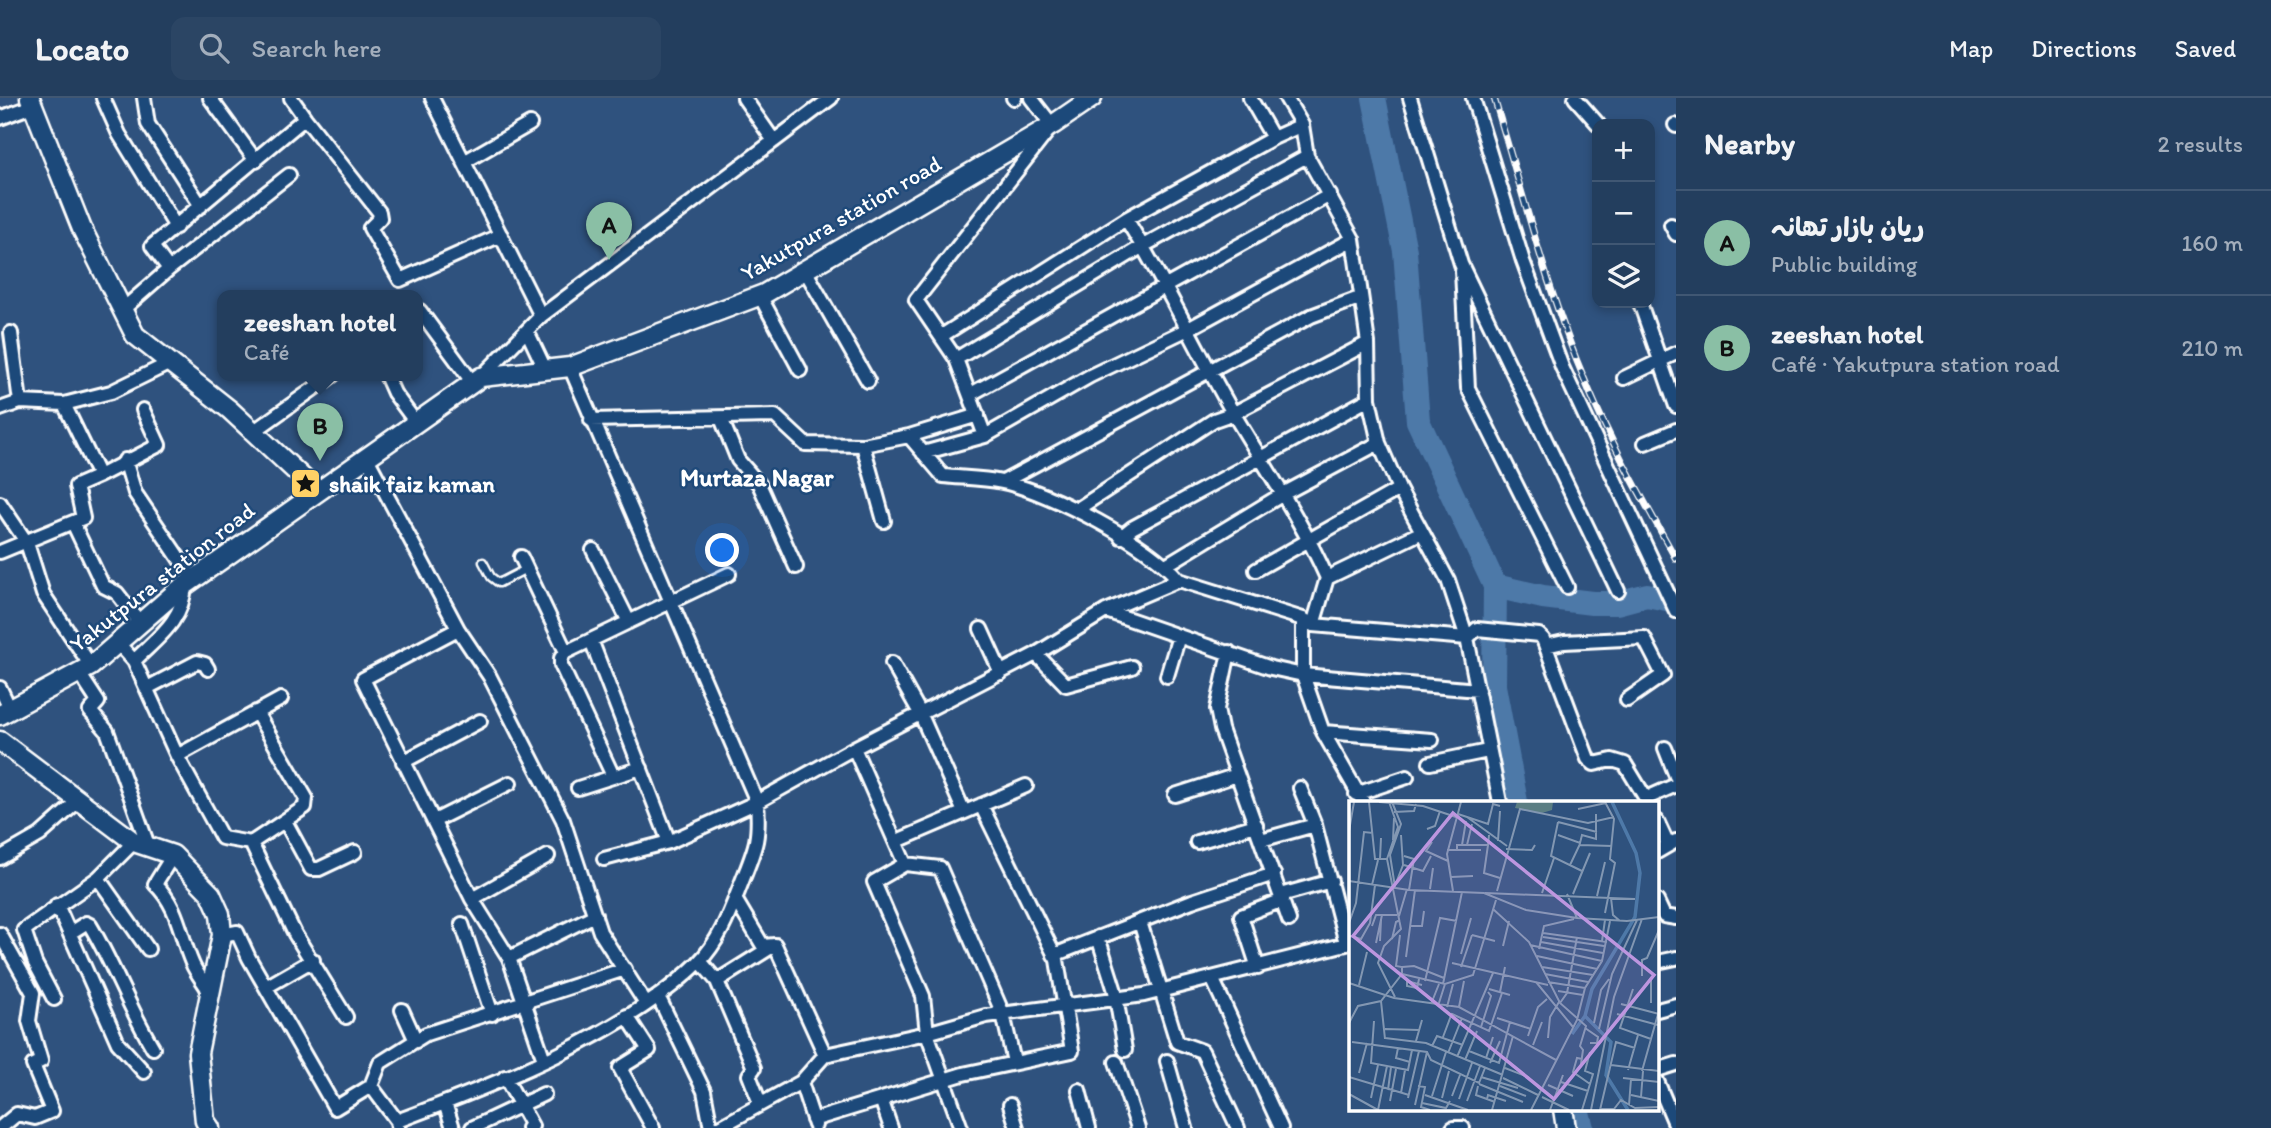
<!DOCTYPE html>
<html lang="en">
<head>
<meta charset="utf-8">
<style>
  body { margin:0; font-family:Itim,"Playpen Sans Arabic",sans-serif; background:#2b4564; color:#f1f3f6 }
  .controls { position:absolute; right:21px; top:21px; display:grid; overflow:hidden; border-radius:14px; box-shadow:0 4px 10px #0003 }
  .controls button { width:63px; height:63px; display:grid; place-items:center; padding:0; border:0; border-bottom:2px solid #405773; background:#233e5e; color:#f1f3f6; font:35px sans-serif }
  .you { position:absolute; left:723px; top:453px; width:24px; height:24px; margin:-18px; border:5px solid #fff; border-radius:50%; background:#1a73e8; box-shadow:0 0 0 10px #1a73e833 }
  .badge { display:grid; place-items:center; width:46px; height:46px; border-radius:50%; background:#8abfa5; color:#111; font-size:23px; font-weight:700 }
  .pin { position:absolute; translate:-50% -58px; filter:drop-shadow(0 2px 4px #0008) }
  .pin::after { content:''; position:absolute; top:37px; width:24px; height:21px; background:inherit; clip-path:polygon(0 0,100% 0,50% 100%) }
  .popup { position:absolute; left:217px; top:192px; width:206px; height:91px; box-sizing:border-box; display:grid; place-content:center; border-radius:14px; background:#233e5e; filter:drop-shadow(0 2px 5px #0005); font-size:23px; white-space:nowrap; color:#a3aebc }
  .popup b { font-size:26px; color:#f1f3f6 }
  .popup::after { content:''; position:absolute; left:50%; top:100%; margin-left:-14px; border:14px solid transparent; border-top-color:#233e5e }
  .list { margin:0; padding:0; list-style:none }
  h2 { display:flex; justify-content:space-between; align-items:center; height:91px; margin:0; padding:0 28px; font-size:30px }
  h2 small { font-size:23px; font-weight:400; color:#a3aebc }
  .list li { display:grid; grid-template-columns:46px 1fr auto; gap:21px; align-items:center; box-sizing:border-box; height:105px; padding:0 28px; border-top:2px solid #405773 }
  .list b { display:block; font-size:26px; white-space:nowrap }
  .list p { margin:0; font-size:23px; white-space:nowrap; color:#a3aebc }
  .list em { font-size:23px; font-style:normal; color:#a3aebc }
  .icon { flex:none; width:38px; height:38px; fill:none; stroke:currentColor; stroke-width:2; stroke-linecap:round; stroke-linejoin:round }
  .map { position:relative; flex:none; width:1676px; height:1030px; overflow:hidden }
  header { display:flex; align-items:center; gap:42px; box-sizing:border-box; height:98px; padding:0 35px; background:#233e5e; border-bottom:2px solid #405773 }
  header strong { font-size:33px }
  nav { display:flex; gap:38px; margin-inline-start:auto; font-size:24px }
  .search { width:490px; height:63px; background:#2b4564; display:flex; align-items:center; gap:18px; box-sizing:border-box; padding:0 24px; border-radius:14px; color:#a3aebc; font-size:26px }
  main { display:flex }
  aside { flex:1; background:#233e5e }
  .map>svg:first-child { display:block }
</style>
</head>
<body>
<header>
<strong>Locato</strong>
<div class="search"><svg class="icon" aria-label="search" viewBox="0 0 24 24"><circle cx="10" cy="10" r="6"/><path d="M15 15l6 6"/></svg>Search here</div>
<nav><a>Map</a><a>Directions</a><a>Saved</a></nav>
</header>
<main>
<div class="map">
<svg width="1676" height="1030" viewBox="0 0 1676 1030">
  <rect width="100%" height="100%" fill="#2f527e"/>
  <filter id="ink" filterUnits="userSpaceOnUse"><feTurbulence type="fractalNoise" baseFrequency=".0143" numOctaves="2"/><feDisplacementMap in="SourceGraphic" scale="14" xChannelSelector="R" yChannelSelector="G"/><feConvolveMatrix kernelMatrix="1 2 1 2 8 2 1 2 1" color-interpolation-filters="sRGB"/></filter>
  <g filter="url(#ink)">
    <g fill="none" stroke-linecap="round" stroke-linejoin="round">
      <path stroke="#4e79a8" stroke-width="24" d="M1374,0L1405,153L1418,323L1495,488L1494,588L1516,704
        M1495,488L1543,499L1592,505H1617L1647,497L1676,503
        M1577,1011L1582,1030"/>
      <defs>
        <path id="lane" d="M483,464L491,479L499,485L526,471"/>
        <path id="street" d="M103,0L119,36L176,129
          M144,0L148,26L201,108
          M210,0L256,63
          M432,0L541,218
          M744,0L774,43
          M1013,0H1015
          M1031,0L1052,27
          M1250,0L1273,40
          M1286,0L1302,27L1307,58L1353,141L1368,245L1369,301L1379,345L1399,391L1448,482L1467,540L1500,704
          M1410,0L1461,166L1618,493
          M1473,0L1523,163L1562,269L1676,513
          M1575,0L1598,26
          M0,20L32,8
          M305,20L379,114L380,120L370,130L400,182L501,137
          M1675,27L1676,28
          M464,64L530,26
          M1126,121C1165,183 1195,249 1232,313C1265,369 1301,421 1327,480L1313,527
          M1671,127L1676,136
          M169,171L289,77
          M805,172L868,283
          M1462,173L1468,290L1567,489
          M760,198L800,272
          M1640,205L1676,308
          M121,213L169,171L152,148L305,20L291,0
          M420,213L473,285
          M527,233L545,271
          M11,235L20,304L64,306L111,294L170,265
          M943,237L1126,121L1273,40L1302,27
          M956,261L1143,148L1307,58
          M386,277L394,295L417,326
          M481,279L541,218L831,0
          M1624,280L1676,255
          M971,296L1330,97
          M0,311L20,304
          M721,320L738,362L759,386L796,469
          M591,322L775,318L805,346L863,347L909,338L943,378C963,380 983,380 1002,384C1051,394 1148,445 1179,482L1303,521L1313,527L1467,540L1477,531L1539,537L1543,541L1588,661L1594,666L1612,662L1625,666L1648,704
          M253,334L333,277
          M909,338L978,317
          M985,338L956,261L916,202L1048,33
          M1645,345L1676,332
          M863,347L884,423
          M923,355L985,338L1090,278L1190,230L1353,141
          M367,360L458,531L490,579L563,722L600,834L646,906
          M125,362L135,395L193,481
          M99,378L159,347L143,312
          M1003,384L1311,218L1359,200
          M0,405L27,445L43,496L91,568
          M1076,412L1214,322L1234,315L1368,245
          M73,425L103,488L117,495L141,526
          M1121,439L1132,430L1369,301
          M593,452L629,524
          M0,454L83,420L76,388L99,378L64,306
          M521,459L566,554L561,560V567L613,678
          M1166,467L1283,396L1379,345
          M1256,472L1399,391
          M1327,480L1422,434
          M1106,513L1271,570L1303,577L1478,592
          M1303,521V577L1323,634L1363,704
          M458,531L363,581L472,801L509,860L544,962
          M981,531L1001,575
          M591,542L669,744
          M118,545L134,563L177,658L222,740L251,745L295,836L346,919
          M1546,548L1564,544L1644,540L1663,577L1627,602
          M566,554L729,476
          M1229,554L1217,611L1221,631L1289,822
          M1036,556L1066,587L1132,569
          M134,563C158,539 183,523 185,487
          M892,565L920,615L964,714
          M79,575L98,604L90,613L107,633L149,750
          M1167,578L1179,538
          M0,590L10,611
          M147,590L197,564L205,566L208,571
          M1323,634L1432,642
          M854,650L905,766L874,784L923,898L927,935L961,1030
          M1665,650L1676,678
          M177,658L281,601
          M403,664L480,623
          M1430,665L1488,653
          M578,690L641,670
          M1300,690L1315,727L1346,845
          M1356,696L1407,679
          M1175,697L1237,677
          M1647,700L1676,687
          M285,723L311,771H319L355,754
          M434,723L510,685
          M1657,723L1668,747
          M1261,742L1315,727
          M897,743L1026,688
          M1197,744L1256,727
          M251,745L305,709L306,700L256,614
          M1657,754L1676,743
          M173,757L155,786C179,809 180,838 192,865C196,875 204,884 209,893
          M0,760L40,737L77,704
          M604,761L669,744L757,704L854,650L1036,556L1106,513L1179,482
          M905,766L940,770L1003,916L1014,964
          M98,780L148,851
          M1281,797L1331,783
          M472,801L548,758
          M735,801L763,848L775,847L825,957
          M1657,803L1664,818L1676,820
          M57,807L118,945L144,974
          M1140,824L1177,944L1202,953L1238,1030
          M462,826L492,916
          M70,835L86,825L90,827C114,867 129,910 153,950
          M0,836L33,895L29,923L41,963L33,967L52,1013L35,1020L17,1016L0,1030
          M222,837L237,834L249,860L335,1010L371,988L397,1023L398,1030
          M1098,839L1115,893L1125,952
          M1054,857L1192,803L1274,776
          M509,860L595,817
          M700,863L717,883L754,970L749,977L760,1005
          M1657,864L1676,860
          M1258,870L1241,818L1283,802
          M1213,882L1281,1030
          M717,883L773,848
          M266,889L313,862
          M658,898L704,993L711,1030
          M54,901L35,865L24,832L98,780L134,744
          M402,912L416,943
          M1657,912L1676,907
          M627,918L649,952L620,970L653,1030
          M1167,963L1186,1030
          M1116,964L1138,1030
          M1657,972L1676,966
          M505,979L532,1028L528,1030
          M1657,983L1676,1028
          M801,984L815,1027
          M371,988L380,965L426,936L625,871
          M1079,992L1089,1030
          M881,1001L891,1030
          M445,1005L453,1030
          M1010,1007L1017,1030
          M813,1022L963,976L1072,953L1057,862L981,707
          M397,1023C494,987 624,937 698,865C720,843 730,814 741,786C755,750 760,743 757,704L570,269
          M472,1030L544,996
          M718,1030L801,984L825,957L927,935L986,918L1144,897L1350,845
          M1453,1030H1463"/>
        <path id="secondary" d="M30,0L82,131L135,237L230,312L317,393
          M0,617L91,568L177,493L481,279L570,269L764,196L1054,26L1092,0
          M0,643L134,744L173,757L211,796L220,816L222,837L198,955L205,1023L210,1030
          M1563,1011L1566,1030"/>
      </defs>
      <use href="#lane" stroke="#fff" stroke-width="11"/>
      <use href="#street" stroke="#fff" stroke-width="18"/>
      <use href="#secondary" stroke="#fff" stroke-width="23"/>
      <use href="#lane" stroke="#1f4a7a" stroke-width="6"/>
      <use href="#street" stroke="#1f4a7a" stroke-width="12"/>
      <use href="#secondary" stroke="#1f4a7a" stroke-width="18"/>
      <defs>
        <path id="rail" d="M1494,0C1523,95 1547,194 1586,285C1611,346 1644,403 1676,461"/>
      </defs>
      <use href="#rail" stroke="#fff" stroke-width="7"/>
      <use href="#rail" stroke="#1f4a7a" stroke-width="4.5" stroke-dasharray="13" stroke-linecap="butt"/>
    </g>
  </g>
  <defs>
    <symbol id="sight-square" viewBox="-11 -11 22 22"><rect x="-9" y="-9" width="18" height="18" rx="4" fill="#ffd166" stroke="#1f4a7a"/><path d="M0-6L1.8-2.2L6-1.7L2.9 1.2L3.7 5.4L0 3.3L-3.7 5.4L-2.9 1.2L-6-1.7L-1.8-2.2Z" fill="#111"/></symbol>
  </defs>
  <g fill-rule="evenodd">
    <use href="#sight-square" x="288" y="368" width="35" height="35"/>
  </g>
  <g text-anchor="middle" stroke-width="5" stroke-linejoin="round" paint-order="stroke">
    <g font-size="23" fill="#fff" stroke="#1f4a7a">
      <text transform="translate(841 120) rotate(-30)" y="8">Yakutpura station road</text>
      <text transform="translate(162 479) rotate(-38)" y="8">Yakutpura station road</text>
    </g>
    <g font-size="23" font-weight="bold" fill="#fff" stroke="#1f4a7a" text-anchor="start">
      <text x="329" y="394">shaik faiz kaman</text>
    </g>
    <g font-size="24" font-weight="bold" fill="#fff" stroke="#1f4a7a">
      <text x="757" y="388">Murtaza Nagar</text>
    </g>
  </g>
  <g transform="translate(1349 703)">
    <rect width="310" height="310" fill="#2f527e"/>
    <path d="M168,1H204L203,9L193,12L166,7Z" fill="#5b7e83"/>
    <path fill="none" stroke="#4e79a8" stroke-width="3.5" d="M236,215L262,241L257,274L279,309M223,233L236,215L243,188L286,116L291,72L287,52L263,1"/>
    <path fill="none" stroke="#8297b2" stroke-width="2" d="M20,1L26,58H38M30,1L74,5L107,16M40,1L49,26L38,58L52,128L35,145L29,162L46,196M43,1L52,23L41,54L46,86M229,8L257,2M45,11L65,10L67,3M109,13L139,23L144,3L151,5M118,16L158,45M209,21L202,55L233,70M209,21L248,31M78,28L86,25L91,10M0,30L5,1M209,34L231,42L233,34L247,38V13M44,39L45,17M149,40L151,10M83,41L77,50L99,60M113,44L117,20M118,44L123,23M139,44L135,72L151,77M231,44L263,45M157,48L183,49L186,44M98,49H108V44H139L140,34M108,49H132M55,55L65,58L60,89M31,58L32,37M55,64L74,70L82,55M221,64L231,43M102,76L124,75M0,80L60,89L135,92L177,109L228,117L278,120L310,116M47,82L54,64L52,34M23,84L29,59M81,88L84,67M104,90L98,53L112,1M148,90L171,8L239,22L265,16M136,92L286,98M193,92L205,57M218,93L228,117M224,93L241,52M248,95L256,61M262,97L264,114L271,120M144,108L180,141L211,202L237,225L231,245L234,249L232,263M256,112L266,62L261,58L265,18L256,1M50,115L58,88M23,125L27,114H48M62,125H73L75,110M194,132L258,141M123,134L146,140M1,135L12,138L21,122L26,84M194,136L255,145M43,138L47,121L51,119M31,140L32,119M253,140L256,119M192,141L254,152M27,142L33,114M181,144L253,160M154,145L160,120M190,148L195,125L225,118M112,153L122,117M188,155L248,168M57,156L66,89M103,162L199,184M0,166V122L7,102L15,31L24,32M53,166L65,165L95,177M112,166L123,134M193,166L244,174M53,173L96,183L124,174L147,99M196,173L239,181M293,175V159L298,157L310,129M70,178L69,183L68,187L58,185V180L69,183L73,184M76,180L91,117L108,120M187,181L224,226M199,181L236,187M0,182L45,197L110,206L207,259M94,183L113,91M10,184L18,151M140,188L161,194M284,188L271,227L302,238M209,190L234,194M151,191L156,166M32,200L36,238M211,202L218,192L228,136M302,202V178M82,203L90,183M272,203L310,213M89,205L96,183M98,206L104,183M110,206L115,180M103,213L140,230L153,192M268,213L309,224M148,217L182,228M25,220L22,262L59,269L63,249M0,222L9,205L32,200L53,173V166L47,165L51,134M245,222L252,189L260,178M132,226L142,195L139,191M236,227L249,236L248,242H241M36,228L70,229M250,228L263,173L288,119M179,235L189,206L198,198M94,236L103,212M36,237L77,242L154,274M199,237L201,216L210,201M67,240L73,219M3,241L78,251L82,259L130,282L136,267M184,244L193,221M83,245L88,235L114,244M49,247L47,257L61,261M120,250L150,262L161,221M99,252L113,217M108,256L144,172M137,257L144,236M233,258L228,257L224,271L241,283L244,273L236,270L241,251M116,259L128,230M141,262L151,240M262,264L310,270M156,267L179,276L191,288M279,269L289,234M293,270L309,213M10,272L18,242M0,276L60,294M132,276L169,287M154,277L189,294M274,277L310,281M212,281L239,290M130,283L174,301M199,284L224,295M69,285L76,286L72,306L81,309M129,285L127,294L146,301M151,285L177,295M39,289L42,266M52,292L56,269M0,293L29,309M76,294L119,309M282,294L310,300M83,295L97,251M103,295L111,274M193,296L220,309M292,296L294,270M22,297L29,264M59,297L70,250M93,297L100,270M110,298L123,262M138,298L139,294L157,300M41,300L47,268M118,300L131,265M73,302L97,307L101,300M66,304L78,251M280,304L282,278M251,308H265L272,299L286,307L310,306M29,309L38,265M143,309L164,235M182,309L228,219L236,187L253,160L261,120M201,309L214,274M233,309L241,283M242,309L265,196L293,118M251,309L267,241L286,247"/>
    <path fill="#bd96df" fill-opacity="0.15" stroke="#bd96df" stroke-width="3.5" d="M104,12L305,174L205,298L4,135Z"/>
    <rect width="310" height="310" fill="none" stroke="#fff" stroke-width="3.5"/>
  </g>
</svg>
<div class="controls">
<button>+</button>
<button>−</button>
<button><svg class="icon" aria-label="layers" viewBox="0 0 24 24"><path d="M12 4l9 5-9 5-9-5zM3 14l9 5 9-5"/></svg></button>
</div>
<div class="you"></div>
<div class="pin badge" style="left:609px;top:162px">A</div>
<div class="pin badge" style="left:320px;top:363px">B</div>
<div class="popup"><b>zeeshan hotel</b>Café</div>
</div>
<aside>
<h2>Nearby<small>2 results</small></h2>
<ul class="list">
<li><span class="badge">A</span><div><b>ریان بازار تھانہ</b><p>Public building</p></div><em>160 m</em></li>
<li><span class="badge">B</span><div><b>zeeshan hotel</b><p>Café · Yakutpura station road</p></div><em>210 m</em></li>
</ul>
</aside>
</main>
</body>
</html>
